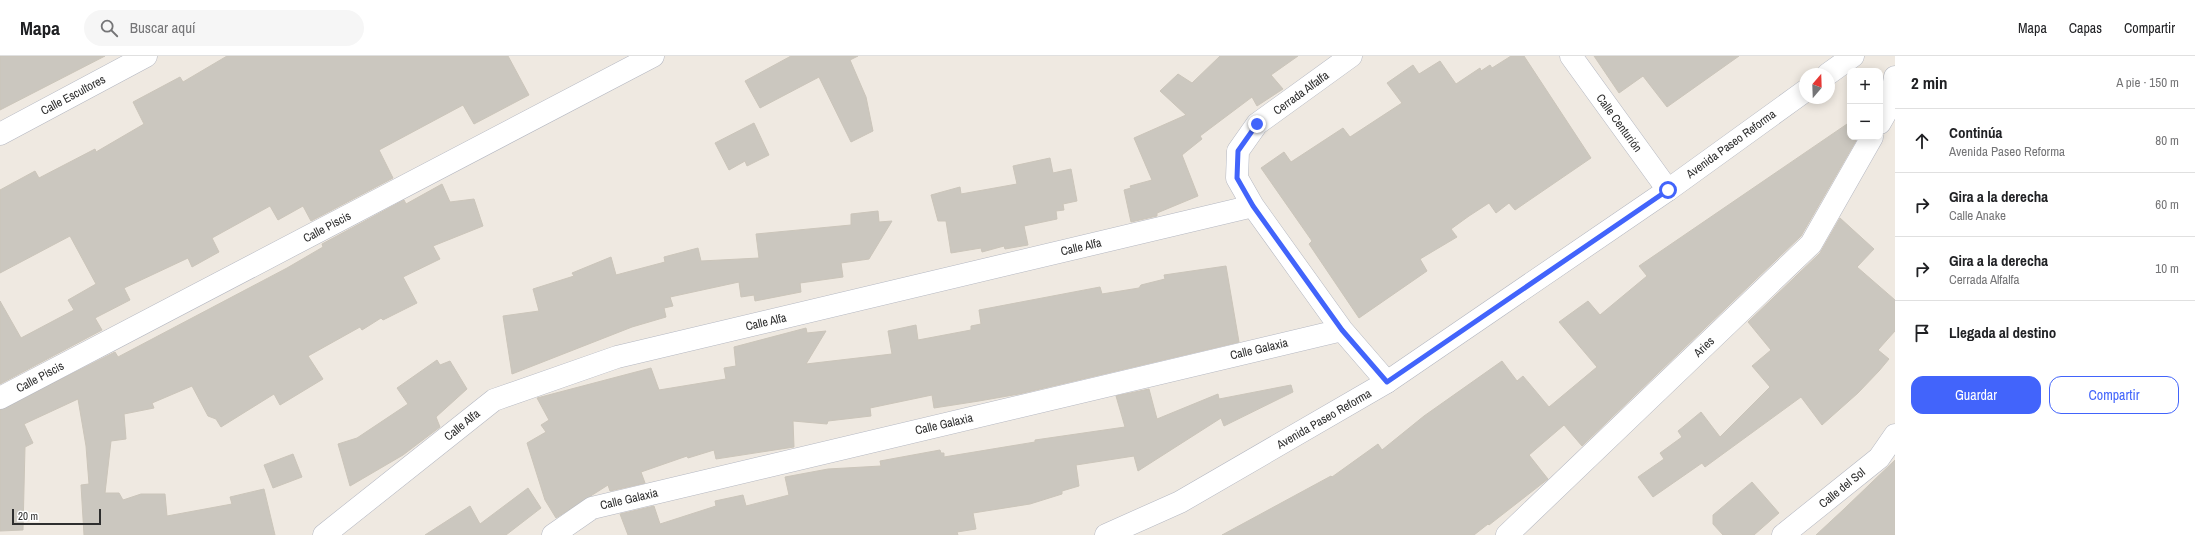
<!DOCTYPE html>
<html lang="es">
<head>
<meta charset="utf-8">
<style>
  body { margin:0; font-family:"Archivo Narrow",sans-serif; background:#f6f6f6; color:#202124 }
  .controls { position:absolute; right:12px; top:12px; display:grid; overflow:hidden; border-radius:8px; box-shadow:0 2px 10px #0003 }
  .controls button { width:36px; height:36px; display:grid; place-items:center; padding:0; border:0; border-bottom:1px solid #e0e0e0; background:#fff; color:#202124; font:20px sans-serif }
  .compass { position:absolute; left:1799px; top:12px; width:36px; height:36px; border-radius:50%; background:#fff; box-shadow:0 2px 10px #0003; rotate:19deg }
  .scale { position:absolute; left:12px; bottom:10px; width:89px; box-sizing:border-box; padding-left:4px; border:2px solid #2e2e2e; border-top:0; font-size:11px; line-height:14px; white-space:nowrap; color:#2e2e2e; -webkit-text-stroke:3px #fff; paint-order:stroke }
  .stop { position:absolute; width:12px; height:12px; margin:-9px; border:3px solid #4264fb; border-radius:50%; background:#fff }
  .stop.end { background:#4264fb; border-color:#fff; box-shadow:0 1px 4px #0008 }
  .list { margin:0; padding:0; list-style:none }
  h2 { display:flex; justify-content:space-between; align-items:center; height:52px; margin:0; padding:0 16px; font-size:17px }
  h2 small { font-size:13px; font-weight:400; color:#757577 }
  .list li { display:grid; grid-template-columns:26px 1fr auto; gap:12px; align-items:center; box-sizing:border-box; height:64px; padding:0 16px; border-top:1px solid #e0e0e0 }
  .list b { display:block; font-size:15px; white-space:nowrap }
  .list p { margin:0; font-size:13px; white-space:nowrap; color:#757577 }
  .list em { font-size:13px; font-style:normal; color:#757577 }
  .actions { display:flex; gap:8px; padding:12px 16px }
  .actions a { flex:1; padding:9px 0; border:1px solid #4264fb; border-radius:12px; text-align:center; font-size:14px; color:#4264fb }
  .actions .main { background:#4264fb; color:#fff }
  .icon { flex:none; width:22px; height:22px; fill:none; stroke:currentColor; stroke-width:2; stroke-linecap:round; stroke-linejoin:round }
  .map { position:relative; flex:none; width:1895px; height:479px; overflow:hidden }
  header { display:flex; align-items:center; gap:24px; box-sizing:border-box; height:56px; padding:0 20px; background:#fff; border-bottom:1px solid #e0e0e0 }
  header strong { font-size:19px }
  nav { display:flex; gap:22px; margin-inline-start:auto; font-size:14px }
  .search { width:280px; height:36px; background:#f6f6f6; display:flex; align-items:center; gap:10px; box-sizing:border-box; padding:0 14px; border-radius:22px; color:#757577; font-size:15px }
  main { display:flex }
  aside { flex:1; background:#fff }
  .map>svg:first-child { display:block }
</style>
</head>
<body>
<header>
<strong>Mapa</strong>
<div class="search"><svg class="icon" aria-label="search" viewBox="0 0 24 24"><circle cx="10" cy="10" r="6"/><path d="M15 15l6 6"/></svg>Buscar aquí</div>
<nav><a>Mapa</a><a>Capas</a><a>Compartir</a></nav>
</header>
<main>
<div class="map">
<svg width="1895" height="479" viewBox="0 0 1895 479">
  <rect width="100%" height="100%" fill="#efe9e1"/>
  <path fill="#cbc7bf" stroke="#cbc5ba" d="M0,0H105L0,54Z
    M227,0H508L529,39L474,68L463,49L379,94L393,122L311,165L303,150L278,164L270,150L212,182L219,196L192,211L188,202L124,232L130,244L95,262L102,274L0,328V245L21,282L74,254L68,244L96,228L70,180L0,217V134L35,115L39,122L95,93L96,96L144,68L133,46L180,21L183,26Z
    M791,0H858L850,4L866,41L873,75L851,86L819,21L760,52L745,25Z
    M1220,0H1298L1271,19L1283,33L1257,50L1252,41L1200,80L1202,83L1182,99L1198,140L1157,157V160L1131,166L1124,134L1131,132L1130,130L1152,124L1134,82L1186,59L1160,35L1178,18L1192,27Z
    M1511,0H1524L1591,102L1515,154L1509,147L1496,157L1489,147L1469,160L1451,173L1457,181L1420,203L1427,215L1359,262L1309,188L1312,185L1261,112L1284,96L1291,106L1343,72L1350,81L1402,47L1387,27L1413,9L1419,18L1440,5L1456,28L1480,12L1481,15L1490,9L1492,12Z
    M1594,0H1739L1667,51L1643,20L1619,37Z
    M1850,66V81H1858L1801,180L1582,390L1564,369L1529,399L1548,423L1489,469L1488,468L1474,479H1222L1331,420L1332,421L1378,388L1382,394L1424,360L1502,305L1517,325L1523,320L1549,351L1597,311L1559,266L1588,245L1600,259L1647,220L1639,210Z
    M754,67L769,99L747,110L745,105L729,114L715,87Z
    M1050,102L1053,117L1071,113L1077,145L1063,148L1064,154L1056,155L1057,163L1024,170L1028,189L1005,193L1004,190L982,196L981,192L951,197L946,165H938L931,139L960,131L961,138L1017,128L1013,110Z
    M442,128L450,146L474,143L483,170L433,190L440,203L403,221L417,247L383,264L381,262L362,274L360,271L308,300L323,323L280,349L274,338L221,371L216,363L208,360L192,330L152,347L154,352L124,358L126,383L111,385L105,437H119L123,444L141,438H165L167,460L232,448L230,441L264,433L275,479H84L81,429L89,428L86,390L78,343L24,368L33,387L25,391L23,474L0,475V354L115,296L118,301L287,212L323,191L322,188L404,144L406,148Z
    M878,155L879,166L892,165L869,203L841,207L843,221L800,227L801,236L755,245L754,239L741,241L739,226L670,241L673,250L664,252L666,261L632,271L512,318L503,260L539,255L533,233L574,220L572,217L611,201L616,219L665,206L664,201L698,192L701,205L759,202L756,178L851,169V158Z
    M1840,162L1874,193L1857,211L1895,244V275L1878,294L1889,303L1879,315L1858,337L1822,369L1801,341L1705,411L1702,407L1653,441L1638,421L1664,403L1660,397L1682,381L1678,375L1701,356L1720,381L1770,331L1752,310L1771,294L1748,266L1820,197Z
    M1226,210L1239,286L1019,338L979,345L934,352L932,339L870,352L871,360L828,365L827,368L793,365L794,391L716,403L714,394L688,402L687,400L641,416L645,427L610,435L608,429L556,462L545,444L527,387L546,376L541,369L549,364L537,342L651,312L659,334L726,323L724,312L736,310L734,291L806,272L807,277L826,275L806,308L892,298L888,275L916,269L918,284L971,274V270L981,268L979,254L1100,231L1102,238L1139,232L1141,229L1165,223L1164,219Z
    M437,304L440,309L450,305L467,333L436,361L440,371L403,399L350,430L338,388L357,382L408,348L397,332Z
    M1291,329L1293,336L1224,370L1221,362L1138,415L1134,400L1076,409L1079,430L1062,435V438L1030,448L973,457L976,473L957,476L958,479H628L620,458L654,450L660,468L716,450L715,445L743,439L746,450L789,439L785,421L828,413L881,410L880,405L940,394L941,397H944V401L1035,386V384L1125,371L1116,340L1149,333L1157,363L1218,338L1219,343Z
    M293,398L302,421L273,432L264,409Z
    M1895,404V479H1816L1844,453Z
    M1752,426L1779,457L1754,479H1723L1713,468V459Z
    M528,432L541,452L506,479H425L470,450L480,468Z"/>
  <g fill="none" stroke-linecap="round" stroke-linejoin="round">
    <defs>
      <path id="street" d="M1351,0L1257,68L1238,95L1237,122L1253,150L1342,274L1387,326
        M1571,0L1668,134
        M1880,67L1890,49L1895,21
        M0,342L653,0
        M324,479L494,344L617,301L1253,150
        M553,479L592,452L1342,274
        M1507,479L1811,188L1872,81
        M1783,479L1879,402L1895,379"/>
      <path id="secondary" d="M1828,18L1853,0
        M0,78L146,0
        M1106,479L1180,446L1387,326L1668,134L1805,35"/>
    </defs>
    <use href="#street" stroke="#b4b7c1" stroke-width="23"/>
    <use href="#secondary" stroke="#b4b7c1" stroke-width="23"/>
    <use href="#street" stroke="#fff" stroke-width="22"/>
    <use href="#secondary" stroke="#fff" stroke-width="22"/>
  </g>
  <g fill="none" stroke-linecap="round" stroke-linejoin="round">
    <path stroke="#4264fb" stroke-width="5" d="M1257,68L1238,95L1237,122L1253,150L1342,274L1387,326L1668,134"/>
  </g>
  <g text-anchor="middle" stroke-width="3" stroke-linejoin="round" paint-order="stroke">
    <g font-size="12" fill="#2e2e2e" stroke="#fff">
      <text transform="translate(1301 37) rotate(-36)" y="4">Cerrada Alfalfa</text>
      <text transform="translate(73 39) rotate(-28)" y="4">Calle Escultores</text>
      <text transform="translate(1619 67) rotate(54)" y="4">Calle Centurión</text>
      <text transform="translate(1731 88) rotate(-36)" y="4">Avenida Paseo Reforma</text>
      <text transform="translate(327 171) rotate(-28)" y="4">Calle Piscis</text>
      <text transform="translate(1081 191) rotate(-13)" y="4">Calle Alfa</text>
      <text transform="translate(766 266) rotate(-13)" y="4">Calle Alfa</text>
      <text transform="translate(1704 291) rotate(-44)" y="4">Aries</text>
      <text transform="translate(1259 293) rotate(-13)" y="4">Calle Galaxia</text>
      <text transform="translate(40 321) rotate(-28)" y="4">Calle Piscis</text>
      <text transform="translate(1324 363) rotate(-30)" y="4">Avenida Paseo Reforma</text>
      <text transform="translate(944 368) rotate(-13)" y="4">Calle Galaxia</text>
      <text transform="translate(462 369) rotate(-39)" y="4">Calle Alfa</text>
      <text transform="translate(1842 432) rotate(-39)" y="4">Calle del Sol</text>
      <text transform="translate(629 443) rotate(-13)" y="4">Calle Galaxia</text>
    </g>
  </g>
</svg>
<div class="controls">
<button>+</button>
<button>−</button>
</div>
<svg class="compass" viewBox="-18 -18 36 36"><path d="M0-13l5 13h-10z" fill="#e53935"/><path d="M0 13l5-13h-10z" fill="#757577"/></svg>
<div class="scale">20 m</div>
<div class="stop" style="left:1668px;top:134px"></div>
<div class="stop end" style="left:1257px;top:68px"></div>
</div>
<aside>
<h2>2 min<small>A pie · 150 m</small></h2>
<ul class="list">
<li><svg class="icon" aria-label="ahead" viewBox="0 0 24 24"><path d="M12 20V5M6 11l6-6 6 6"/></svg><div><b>Continúa</b><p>Avenida Paseo Reforma</p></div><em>80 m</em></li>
<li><svg class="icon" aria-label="right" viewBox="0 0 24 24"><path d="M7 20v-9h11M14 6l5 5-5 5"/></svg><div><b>Gira a la derecha</b><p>Calle Anake</p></div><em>60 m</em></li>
<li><svg class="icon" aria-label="right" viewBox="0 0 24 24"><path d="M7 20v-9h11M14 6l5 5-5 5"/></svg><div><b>Gira a la derecha</b><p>Cerrada Alfalfa</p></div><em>10 m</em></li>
<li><svg class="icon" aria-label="arrive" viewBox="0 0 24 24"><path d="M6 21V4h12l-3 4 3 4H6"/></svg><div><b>Llegada al destino</b></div></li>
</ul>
<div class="actions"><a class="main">Guardar</a><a>Compartir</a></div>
</aside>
</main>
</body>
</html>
